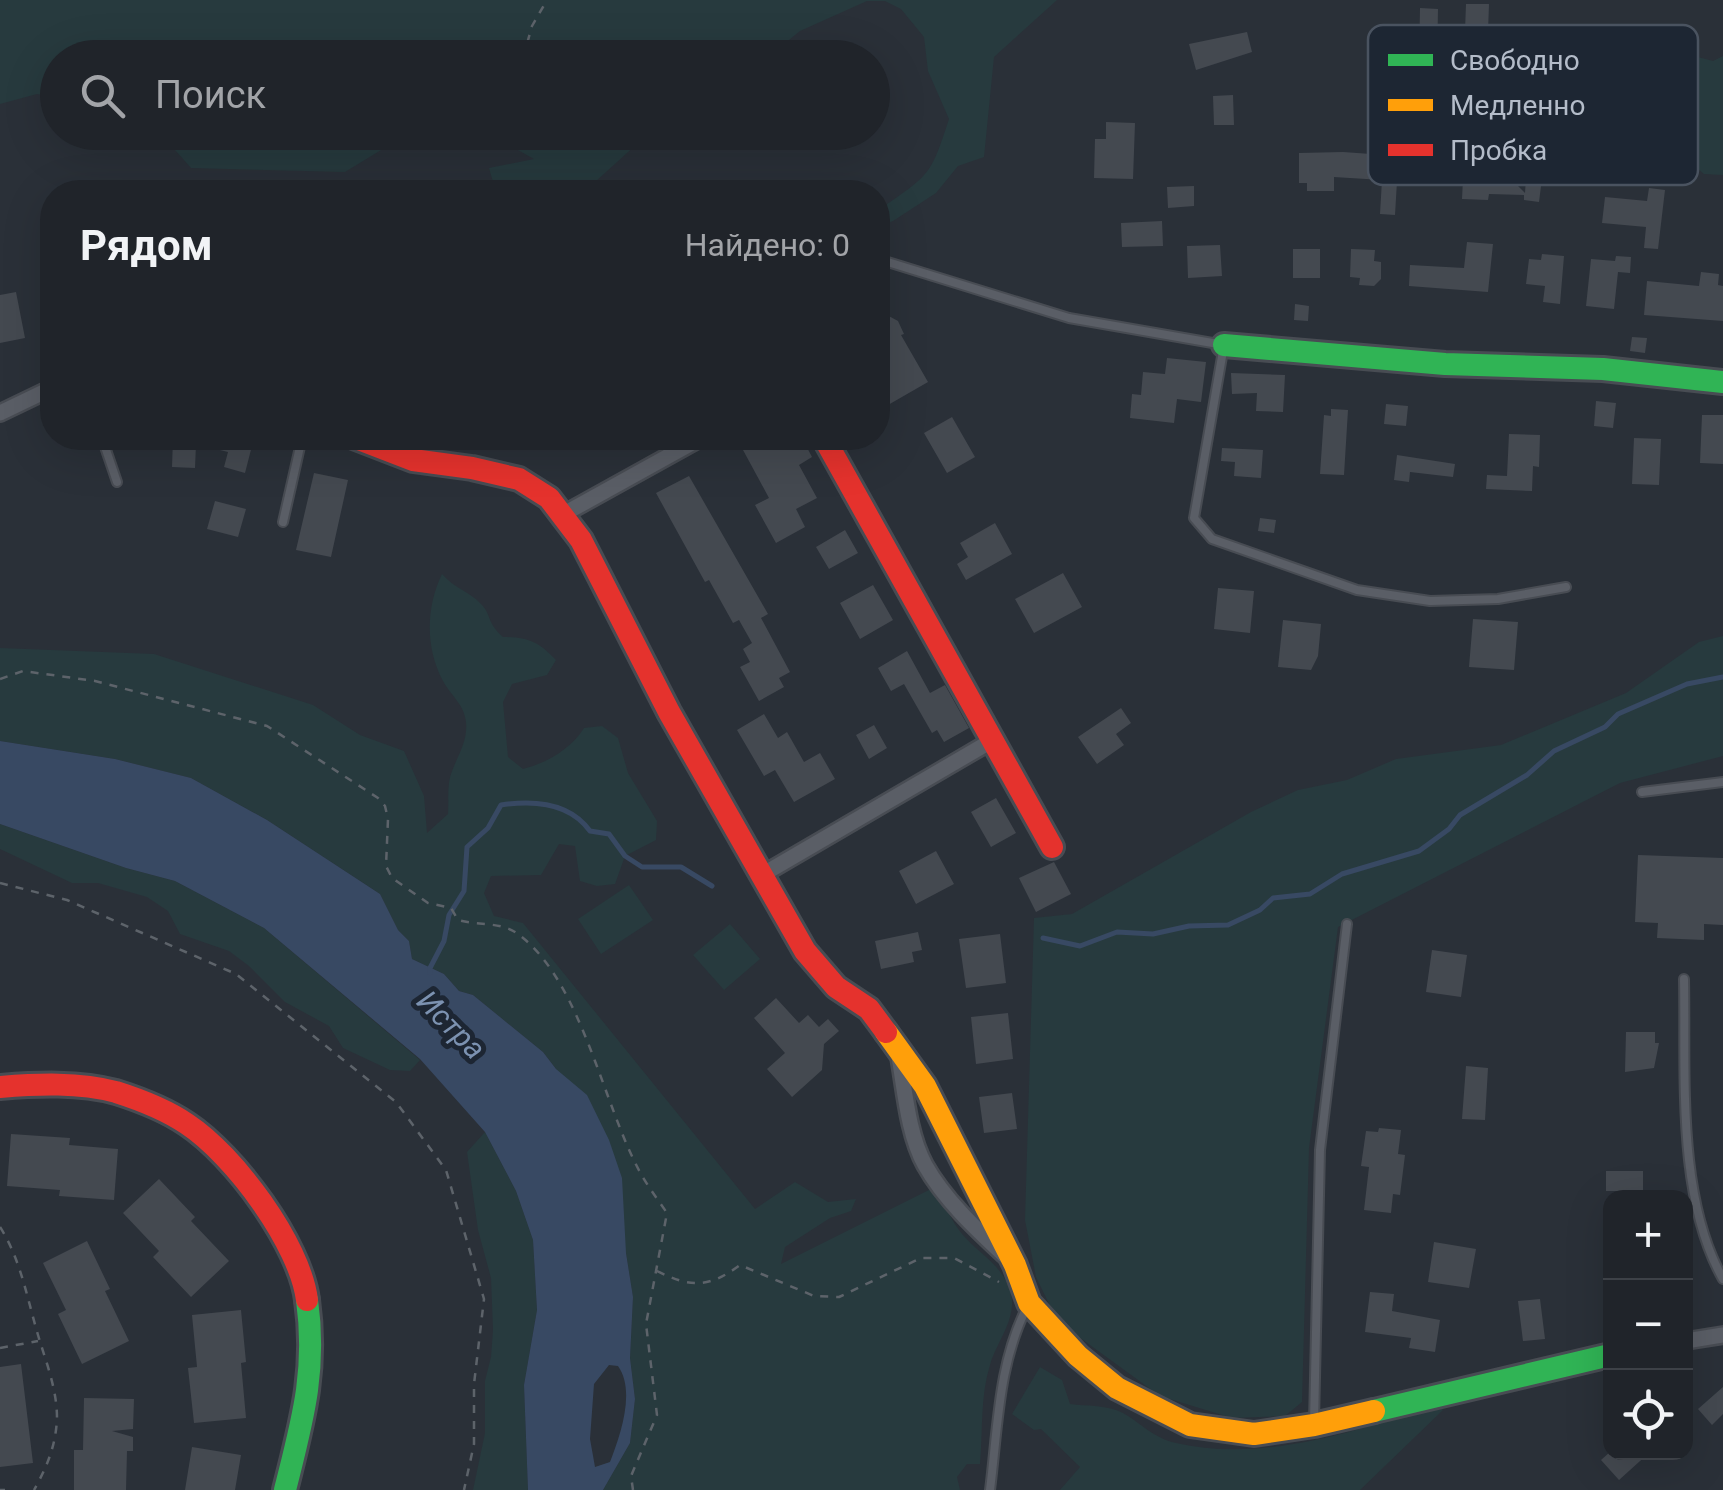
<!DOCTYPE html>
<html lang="ru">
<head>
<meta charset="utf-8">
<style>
  body { margin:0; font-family:Roboto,sans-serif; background:#282c32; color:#f1f3f6 }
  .controls { position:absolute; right:30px; bottom:30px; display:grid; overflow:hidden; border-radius:20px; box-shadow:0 10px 40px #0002 }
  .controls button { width:90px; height:90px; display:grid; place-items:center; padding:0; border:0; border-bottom:2px solid #3d4147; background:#20242a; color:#f1f3f6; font:50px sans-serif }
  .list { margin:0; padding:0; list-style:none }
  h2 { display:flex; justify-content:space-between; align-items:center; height:130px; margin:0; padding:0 40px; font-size:42px }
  h2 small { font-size:32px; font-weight:400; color:#a2a4a8 }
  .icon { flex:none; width:55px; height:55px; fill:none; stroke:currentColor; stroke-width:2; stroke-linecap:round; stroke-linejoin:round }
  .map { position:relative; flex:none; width:1723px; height:1490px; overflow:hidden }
  .search { position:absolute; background:#20242a; box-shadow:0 10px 40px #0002; left:40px; top:40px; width:850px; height:110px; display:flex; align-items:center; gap:25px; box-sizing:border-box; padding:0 35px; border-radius:55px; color:#a2a4a8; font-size:38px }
  .panel { position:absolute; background:#20242a; box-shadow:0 10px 40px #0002; left:40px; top:180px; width:850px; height:270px; border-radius:40px }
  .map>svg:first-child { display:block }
</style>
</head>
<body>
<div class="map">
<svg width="1723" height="1490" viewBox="0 0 1723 1490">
  <rect width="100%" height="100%" fill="#2a3038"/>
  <path fill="#273a3e" d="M0,0H1057L994,57L984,157L958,166L936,193L893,221L878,226V207H883C931,174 931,174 949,119L928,71L924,37L901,9L885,1H867L800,31L768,57L58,58L57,97L37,94L0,104Z
    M1643,55L1694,56L1713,61L1723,56V175L1704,174L1696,167L1694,138L1690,129L1680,125H1650L1638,108L1629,109L1626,119L1627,148L1621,155C1595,137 1609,96 1611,68L1615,60L1624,61Z
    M160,133H409L345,172L191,168Z
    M487,133H649L595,182L592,192H496L489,168L534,159Z
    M442,574C455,589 469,591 481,604C492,615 486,622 503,637C528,637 539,642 556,660L547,675L512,684L503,702L508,757L523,769C547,763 572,748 584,728L602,726L618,738L628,773L657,821L656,840L625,856L615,884L597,886L580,881L575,846L559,844L541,875L491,876L484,893L494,916L523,923L755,1209L795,1182L828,1202L856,1199L851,1211L830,1218L785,1247L781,1264L935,1187C944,1202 951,1221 962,1234C979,1254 1003,1265 1011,1293C1017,1319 997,1341 990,1365C980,1397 983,1431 980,1464H967L957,1477L960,1490H603L630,1443L635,1399L630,1358L633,1297L626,1253L556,1069L543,1052L473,995L459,991L444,974L412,959L409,941L398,930L380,894L267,820L191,778L115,759L0,741V648L154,654L313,705L360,735L404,751L424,796L427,833L448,814C449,801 447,786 451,774C457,756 468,742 466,722C464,704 451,696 443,681C425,647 426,607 442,574Z
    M1723,636V756L1620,783L1338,927L1309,1148L1302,1402L1285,1416L1232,1418L1160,1396L1079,1337L1052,1310L1036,1277L1025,1220L1034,918L1072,914L1251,812L1298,790L1347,780L1396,759L1501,745L1626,693L1699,642Z
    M0,824L126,868L175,881L264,928L420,1060L410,1071L390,1070L343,1048L329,1026L285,1002L249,966L229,951L180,934L168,911L147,897L98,883H72L0,849Z
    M629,885L653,920L601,954L578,919Z
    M730,924L760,959L724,990L693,955Z
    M485,1132L516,1191L533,1240L537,1310L524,1385L528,1490H473L485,1433V1381L491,1357L493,1330L491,1278L478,1230L467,1152Z
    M1040,1367L1062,1380L1070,1404C1085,1406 1109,1405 1123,1413C1141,1423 1153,1438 1176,1443C1262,1463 1358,1431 1439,1404L1443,1410L1360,1490H1060L1080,1467L1041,1429L1034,1430L1012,1414Z"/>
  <path fill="#384963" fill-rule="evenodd" d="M0,741L115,759L191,778L267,820L380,894L398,930L409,941L412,959L444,974L459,991L473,995L543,1052L556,1069L587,1095L609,1140L622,1178L626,1253L633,1297L630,1358L635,1399L630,1443L603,1490H528L524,1385L537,1310L533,1240L516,1191L485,1132L420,1059L264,928L175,881L126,868L0,824ZM609,1365L618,1366C636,1391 620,1436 610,1462L595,1467L590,1439L594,1384Z"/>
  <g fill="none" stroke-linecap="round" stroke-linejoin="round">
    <path stroke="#384963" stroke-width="5" d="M1043,938L1080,946L1117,932L1153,934L1189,926L1228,925L1260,910L1273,898L1310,894L1342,874L1419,851L1449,829L1460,815L1527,775L1554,751L1605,727L1618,714L1687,684L1723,677
      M430,973V968L444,941L449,915L464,891L467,847L488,828L501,805C534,800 569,802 590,831L609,834L625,856L642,867H681L712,886"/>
  </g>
  <path fill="#444950" d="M1466,4H1489L1488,32L1465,31Z
    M1420,8L1438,9L1437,64L1419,63Z
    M1247,32L1252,52L1196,70L1189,44Z
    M1233,95L1234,125H1214L1213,96Z
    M1106,122L1135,123L1133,179L1094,178L1095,139H1106Z
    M1478,146L1525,193L1526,177L1542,178L1539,202L1524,200V195L1489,194L1488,200L1462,199L1464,158Z
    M1343,152L1413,157L1411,183L1397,181L1395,215L1380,214L1382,180L1334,177V191H1307V183H1299V153Z
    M1194,186V206L1168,208L1167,187Z
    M1649,188L1665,190L1658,249L1644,248L1646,227L1602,223L1605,197L1647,201Z
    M1162,221L1163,246L1122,247L1121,223Z
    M1467,242L1493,244L1488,292L1409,286L1410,265L1464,268Z
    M1220,245L1222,276L1188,278L1187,246Z
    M1293,249H1320V278H1293Z
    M1351,249L1375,250L1374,261L1381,262V279L1374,286L1359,285L1360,278L1350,277Z
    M1542,254L1564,256L1560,304L1543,302L1545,286L1526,284L1529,259L1541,260Z
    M1616,256L1631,257L1630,273L1618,272L1614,309L1586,306L1591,259L1615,261Z
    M1701,272L1719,274L1718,285L1723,286V321L1644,315L1647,281L1699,286Z
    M16,292L25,338L0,343V295Z
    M1295,304L1309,306L1308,321L1294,320Z
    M885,314L898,321L904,334L901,335L928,382L888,405L878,386V317Z
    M1632,337L1647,338L1645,353L1630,351Z
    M1167,358L1206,362L1201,402L1177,399L1174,423L1130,418L1132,394L1141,395L1143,372L1165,374Z
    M1231,373L1285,375L1283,412L1256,411L1257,393L1232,394Z
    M1596,401L1616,403L1613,428L1594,426Z
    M1386,404L1408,406L1406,426L1384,424Z
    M1331,409L1348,410L1344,475L1320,474L1324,415L1331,416Z
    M1702,415H1723V464L1700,463Z
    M952,417L975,457L947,473L924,433Z
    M1509,434L1540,435L1539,467L1533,466L1532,491L1486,489L1487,475L1507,476Z
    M173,438H254L245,473L224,467L228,452L196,444L195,468L172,467Z
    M765,438H802L812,457L799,465L817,498L796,509L805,527L776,543L755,505L769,498L743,450Z
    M1634,438L1661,439L1659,485L1632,484Z
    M1222,448L1263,450L1261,478L1234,476L1235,462L1221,461Z
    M1397,455L1455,464L1453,477L1410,472L1409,482L1394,480Z
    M314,473L348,480L331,557L296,550Z
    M689,476L768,614L761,618L790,672L779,678L784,687L759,701L740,667L750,662L743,649L752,643L739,620L733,623L709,580L705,582L656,493Z
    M215,501L246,509L238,537L207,529Z
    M1260,518L1276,520L1274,533L1258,531Z
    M995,523L1012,554L966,580L957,564L968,557L960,543Z
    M845,530L858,553L829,569L816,547Z
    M1063,573L1082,607L1034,633L1015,599Z
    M873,585L893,620L860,639L840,603Z
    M1218,588L1254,591L1250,633L1214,629Z
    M1473,619L1518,622L1514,670L1469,667Z
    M1283,620L1321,624L1318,656L1311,670L1278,667Z
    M907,651L930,693L945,685L969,728L944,742L937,730L932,733L904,684L891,691L878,668Z
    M1121,708L1131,723L1116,734L1124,745L1097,764L1078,737Z
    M764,714L778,738L787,732L804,762L820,753L835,779L794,802L775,770L764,776L737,730Z
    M874,725L887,748L869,759L856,735Z
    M996,798L1016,833L991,847L971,812Z
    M936,851L954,884L916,904L899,871Z
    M1638,855L1723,858V925L1704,924V940L1657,938L1658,923L1635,922Z
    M1054,862L1071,894L1036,912L1019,878Z
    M918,932L922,950L912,952L914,962L881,969L875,941Z
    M1000,934L1006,983L966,988L959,939Z
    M1432,950L1467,955L1461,997L1426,992Z
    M776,998L799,1023L808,1015L819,1027L828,1019L839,1031L824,1044L822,1070L792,1097L767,1069L785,1053L754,1018Z
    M1008,1013L1013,1059L976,1064L971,1017Z
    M1626,1032H1655V1043H1659L1654,1068L1625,1072Z
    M1466,1066L1488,1068L1485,1120L1462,1119Z
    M1012,1093L1017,1129L984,1133L979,1097Z
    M1379,1128L1401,1130L1398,1154L1405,1155L1400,1195L1393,1194L1391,1213L1364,1210L1369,1167L1361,1166L1366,1131L1378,1132Z
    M11,1134L70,1138L69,1145L118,1149L114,1200L59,1196L60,1190L7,1186Z
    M1606,1171H1643V1198H1622V1191H1606Z
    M159,1179L195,1217L191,1221L229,1261L191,1297L153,1257L159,1251L123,1213Z
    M87,1241L110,1289L105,1291L129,1341L82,1364L58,1314L66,1310L43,1263Z
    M1434,1242L1476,1249L1469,1288L1428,1282Z
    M1370,1292L1394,1294L1392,1311L1440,1320L1435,1352L1409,1348L1411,1338L1365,1332Z
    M1540,1299L1545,1339L1523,1341L1518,1301Z
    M241,1310L246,1362L241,1363L246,1418L194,1423L188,1368L197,1367L192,1315Z
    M21,1364L33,1463L0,1467V1367Z
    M1723,1387V1414L1712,1425L1698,1409Z
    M84,1398L134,1399L133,1429L112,1431L133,1437V1451H127L126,1490H74V1450H83Z
    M192,1447L241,1455L235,1490H185Z
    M1610,1452H1650L1619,1480L1601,1460Z"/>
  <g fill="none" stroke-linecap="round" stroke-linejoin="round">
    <defs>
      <path id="lane" d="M700,188L706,192
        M878,259L1069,318L1224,345L1194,518L1212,539L1357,590L1430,601L1498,599L1566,587
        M50,269L52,278
        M102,438L117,482
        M283,522L302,438
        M1642,792L1723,782
        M1684,979C1686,1073 1676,1196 1723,1279
        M1314,1423L1320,1150L1347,924
        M990,1490C998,1427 998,1363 1028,1305"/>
      <path id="street" d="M0,413L52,388
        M562,515L701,438
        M760,876L993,740
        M899,1057C905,1091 908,1134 925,1165C944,1199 976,1229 1004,1255
        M1686,1341L1723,1335"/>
      <path id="fast" d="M1224,345L1445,364L1603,369L1723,382
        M1374,1411L1610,1355
        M285,1490C302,1422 317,1371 307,1300"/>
      <path id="slow" d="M886,1032L925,1086L1015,1265L1029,1303L1078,1356L1117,1388L1190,1425L1254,1434L1314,1425L1374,1411"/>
      <path id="jam" d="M356,438L413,460L472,468L519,479L549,498L581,540L669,712L805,951L836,987L869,1009L886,1032
        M824,438L1052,847
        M0,1087C37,1084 79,1082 116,1092C138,1099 168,1111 187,1124C234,1155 300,1244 307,1300"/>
    </defs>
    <use href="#lane" stroke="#484c53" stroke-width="12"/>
    <use href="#street" stroke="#484c53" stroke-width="20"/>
    <use href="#fast" stroke="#484c53" stroke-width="28"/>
    <use href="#slow" stroke="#484c53" stroke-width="28"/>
    <use href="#jam" stroke="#484c53" stroke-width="28"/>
    <path stroke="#5d636a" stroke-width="2.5" stroke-dasharray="8 8" stroke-linecap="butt" d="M523,58L532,26L547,0
      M463,142L471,132
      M0,679L23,671L95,681L267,726L378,798L385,806L388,819L386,866L392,878L428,903L451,908L458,920C478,926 500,921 518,934C582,981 603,1106 641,1174C649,1188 658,1200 667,1213L646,1324L657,1415L631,1476L633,1490
      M0,883L67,900L236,974L396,1102L446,1170L484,1299L474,1384V1444L464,1490
      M0,1227C21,1260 27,1298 38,1335C46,1362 57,1389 57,1418C56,1445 47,1467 34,1490
      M657,1271C691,1288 709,1288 740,1265L814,1296L839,1297L921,1258H954L999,1282
      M0,1348L38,1341
      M0,1490H5"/>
    <use href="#lane" stroke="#5a5e66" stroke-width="8"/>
    <use href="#street" stroke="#5a5e66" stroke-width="15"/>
    <use href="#fast" stroke="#30b455" stroke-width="22"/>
    <use href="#slow" stroke="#ff9f0a" stroke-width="22"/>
    <use href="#jam" stroke="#e5322d" stroke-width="22"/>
  </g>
  <g text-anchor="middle" stroke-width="10" stroke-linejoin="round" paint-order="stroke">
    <g font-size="30" font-style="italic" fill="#7c92b1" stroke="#1d2633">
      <text transform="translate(451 1025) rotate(45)" y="10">Истра</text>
    </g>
  </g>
  <rect x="1368" y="25" width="330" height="160" rx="15" fill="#1d2633" stroke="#4a5360" stroke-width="2.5"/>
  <rect x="1388" y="54" width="45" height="12" fill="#30b455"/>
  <rect x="1388" y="99" width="45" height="12" fill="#ff9f0a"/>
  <rect x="1388" y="144" width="45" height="12" fill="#e5322d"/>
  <g font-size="28" fill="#b4bcc9">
    <text x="1450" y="70">Свободно</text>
    <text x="1450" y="115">Медленно</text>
    <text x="1450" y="160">Пробка</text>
  </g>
</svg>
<div class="controls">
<button>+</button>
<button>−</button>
<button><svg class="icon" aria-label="locate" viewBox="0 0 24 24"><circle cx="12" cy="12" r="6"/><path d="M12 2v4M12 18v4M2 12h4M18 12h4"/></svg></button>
</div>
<div class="search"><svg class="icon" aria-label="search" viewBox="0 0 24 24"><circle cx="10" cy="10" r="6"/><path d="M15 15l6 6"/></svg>Поиск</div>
<section class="panel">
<h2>Рядом<small>Найдено: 0</small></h2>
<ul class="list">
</ul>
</section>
</div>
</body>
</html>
